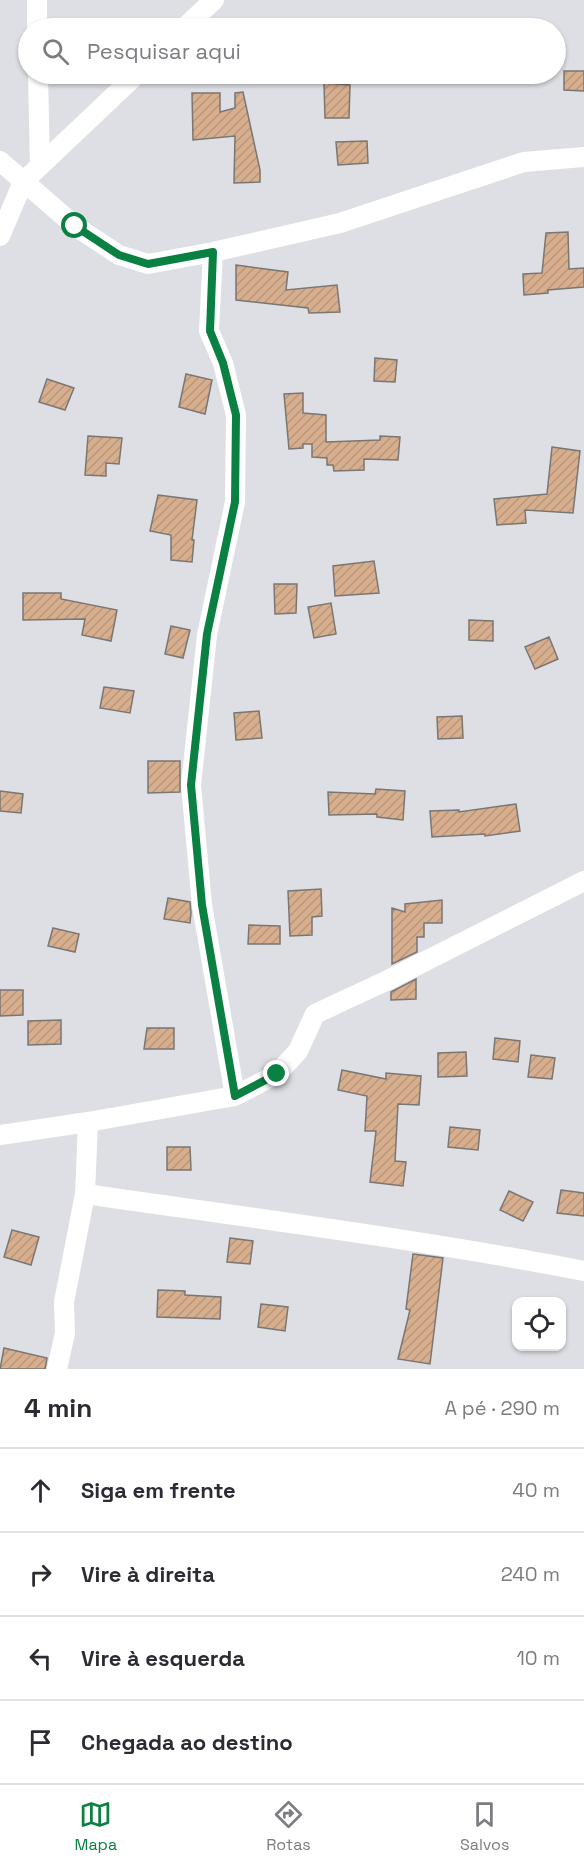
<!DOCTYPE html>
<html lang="pt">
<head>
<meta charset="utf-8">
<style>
  body { margin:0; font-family:"Space Grotesk",sans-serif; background:#f2f2f3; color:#2b2b33 }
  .controls { position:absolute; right:18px; bottom:18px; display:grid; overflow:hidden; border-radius:12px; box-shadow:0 2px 4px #0004 }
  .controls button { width:54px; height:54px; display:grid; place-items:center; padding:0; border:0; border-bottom:2px solid #e1e1e2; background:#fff; color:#2b2b33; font:30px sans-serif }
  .stop { position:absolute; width:18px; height:18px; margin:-14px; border:4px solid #0b8043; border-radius:50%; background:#fff }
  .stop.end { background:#0b8043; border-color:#fff; box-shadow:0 2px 6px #0008 }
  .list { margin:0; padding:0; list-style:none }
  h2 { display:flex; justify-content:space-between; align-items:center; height:78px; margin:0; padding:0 24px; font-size:26px }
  h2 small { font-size:20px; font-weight:400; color:#7c7c81 }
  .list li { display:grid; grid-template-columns:39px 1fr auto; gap:18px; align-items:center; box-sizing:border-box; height:84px; padding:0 24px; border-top:2px solid #e1e1e2 }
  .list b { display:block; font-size:22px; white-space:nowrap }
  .list em { font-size:20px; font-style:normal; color:#7c7c81 }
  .icon { flex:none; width:33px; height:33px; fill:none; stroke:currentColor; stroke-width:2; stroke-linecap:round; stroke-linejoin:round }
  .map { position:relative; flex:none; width:584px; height:1369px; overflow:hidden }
  .search { position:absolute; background:#fff; box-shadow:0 2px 4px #0004; left:18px; right:18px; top:18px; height:66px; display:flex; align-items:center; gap:15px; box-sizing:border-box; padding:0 21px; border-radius:33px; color:#7c7c81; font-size:22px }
  .sheet { height:414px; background:#fff }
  nav { display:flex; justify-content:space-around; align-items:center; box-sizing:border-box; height:84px; border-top:2px solid #e1e1e2; background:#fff; font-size:16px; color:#7c7c81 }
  nav a { display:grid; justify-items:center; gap:3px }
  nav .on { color:#0b8043 }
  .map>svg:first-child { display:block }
</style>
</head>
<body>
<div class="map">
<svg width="584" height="1369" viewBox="0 0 584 1369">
  <defs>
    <pattern id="building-hatch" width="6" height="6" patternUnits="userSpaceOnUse" patternTransform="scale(1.5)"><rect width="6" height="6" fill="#d8af8e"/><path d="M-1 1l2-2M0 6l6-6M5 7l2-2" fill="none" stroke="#b9967a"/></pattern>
  </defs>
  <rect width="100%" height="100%" fill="#dedfe4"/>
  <path fill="url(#building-hatch)" stroke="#7a7673" stroke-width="1.5" d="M564,71H584V91L564,90Z
    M324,83L350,85L349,118H325Z
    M243,92L260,170V182L234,183L235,136L193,140L192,93H220V112L235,108V93Z
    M367,141L368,163L338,165L336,142Z
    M568,232L569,269L584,268V287L548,290V293L524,295L523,274L542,273L546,233Z
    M236,265L288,272L286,290L337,285L340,312L309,313L308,308L236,300Z
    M375,358L397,360L395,382L374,381Z
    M186,374L212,380L205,414L179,407Z
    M47,379L74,388L65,410L39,402Z
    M303,393V413L326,415V442L380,440V436L400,437L398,460L364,459V470L334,471L333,465H327V458L312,457V444H303V448L289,449L284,394Z
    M88,436L122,438L119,464L106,463V476L85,475Z
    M552,447L580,451L573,513L525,510L526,523L497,525L494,499L547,494Z
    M158,495L197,500L192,540H194L192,562L171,560V535L150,531Z
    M374,561L379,593L335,596L333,566Z
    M274,584H297L296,613L275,614Z
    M23,593H61V599L117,610L111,641L82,635L85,619L23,620Z
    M331,603L336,634L314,638L308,607Z
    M469,620L493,621V641L469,640Z
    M171,626L190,630L183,658L165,654Z
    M549,637L558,659L535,669L525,647Z
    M104,687L134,691L130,713L100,708Z
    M259,711L262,738L236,740L234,713Z
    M462,716L463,738L438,739L437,717Z
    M148,761H180V792L148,793Z
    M376,789L405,791L403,820L377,817V814L329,815L328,792L375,794Z
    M0,791L23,794L21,813L0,811Z
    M516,804L520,831L485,836V834L432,837L430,811L459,810V812Z
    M321,889L322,916L312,917V935L290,936L288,891Z
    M168,898L190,902L191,913L190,923L164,919Z
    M442,900V923H424V937H417V952L392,964V908L405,912V904Z
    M249,925L280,926V944H248Z
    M53,928L79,934L75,952L48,946Z
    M416,979V999L391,1000V992Z
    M0,990H23V1015L0,1016Z
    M61,1020V1044L28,1045V1021Z
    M147,1028H174V1049H144Z
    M495,1038L520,1041L518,1062L493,1059Z
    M466,1052L467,1076L438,1077V1053Z
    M531,1055L555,1058L552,1079L528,1077Z
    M342,1070L386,1079V1073L421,1076L419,1105L398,1104L395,1161L406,1162L403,1186L370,1182L376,1131H365L367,1096L338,1090Z
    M450,1127L480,1130L478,1150L448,1147Z
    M167,1147H190L191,1170H167Z
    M561,1190L584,1193V1216L557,1213Z
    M509,1191L533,1202L523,1221L500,1210Z
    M12,1230L39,1237L31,1265L4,1257Z
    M230,1238L253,1241L250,1264L227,1262Z
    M413,1254L443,1258L430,1364L398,1359L410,1310L406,1309Z
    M158,1290L185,1291V1295L221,1297L220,1319L157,1317Z
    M261,1304L288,1307L285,1331L258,1327Z
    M4,1348L47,1358L45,1369H0Z"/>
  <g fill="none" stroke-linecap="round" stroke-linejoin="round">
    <path stroke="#fff" stroke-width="20" d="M37,28V0
      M184,28L214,0
      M38,74L40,166
      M0,161L75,226L119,255L148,264L213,252L340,223L524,162L584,157
      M0,236L23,182L137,74
      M213,252L209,331L223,363L236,415L235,502L207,635L191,785L202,905L235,1096
      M0,1135L88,1122L235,1096L277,1074L298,1051L315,1014L390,979L584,881
      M85,1194C252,1218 419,1239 584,1271
      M57,1369L65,1333L64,1302L85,1194L88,1122"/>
  </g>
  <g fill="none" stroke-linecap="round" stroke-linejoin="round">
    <path stroke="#0b8043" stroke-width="8" d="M75,226L119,255L148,264L213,252L210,331L223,363L236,415L235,502L207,634L191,785L202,905L235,1096L277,1074"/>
  </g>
</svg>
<div class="controls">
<button><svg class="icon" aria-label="locate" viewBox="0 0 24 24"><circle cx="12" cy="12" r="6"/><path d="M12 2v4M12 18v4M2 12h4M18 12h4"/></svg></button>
</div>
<div class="stop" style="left:75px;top:226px"></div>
<div class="stop end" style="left:277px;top:1074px"></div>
<div class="search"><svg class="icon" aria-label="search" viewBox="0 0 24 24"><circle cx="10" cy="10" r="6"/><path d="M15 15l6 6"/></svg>Pesquisar aqui</div>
</div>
<section class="sheet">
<h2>4 min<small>A pé · 290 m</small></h2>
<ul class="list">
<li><svg class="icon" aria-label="ahead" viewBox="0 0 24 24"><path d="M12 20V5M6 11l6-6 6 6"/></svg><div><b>Siga em frente</b></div><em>40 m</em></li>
<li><svg class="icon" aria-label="right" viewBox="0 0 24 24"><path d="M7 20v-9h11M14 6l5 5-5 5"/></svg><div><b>Vire à direita</b></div><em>240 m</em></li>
<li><svg class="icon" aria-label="left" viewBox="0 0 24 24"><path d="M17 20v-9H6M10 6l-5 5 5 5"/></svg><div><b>Vire à esquerda</b></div><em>10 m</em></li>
<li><svg class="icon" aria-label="arrive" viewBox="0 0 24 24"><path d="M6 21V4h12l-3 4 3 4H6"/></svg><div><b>Chegada ao destino</b></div></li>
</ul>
</section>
<nav>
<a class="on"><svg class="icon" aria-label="map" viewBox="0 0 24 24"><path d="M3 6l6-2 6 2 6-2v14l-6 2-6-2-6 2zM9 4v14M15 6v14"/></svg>Mapa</a>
<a><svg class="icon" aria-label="directions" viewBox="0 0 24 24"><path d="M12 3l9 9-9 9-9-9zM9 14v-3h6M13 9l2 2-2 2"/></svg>Rotas</a>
<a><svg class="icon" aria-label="saved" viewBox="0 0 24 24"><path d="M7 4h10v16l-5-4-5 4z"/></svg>Salvos</a>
</nav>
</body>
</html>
